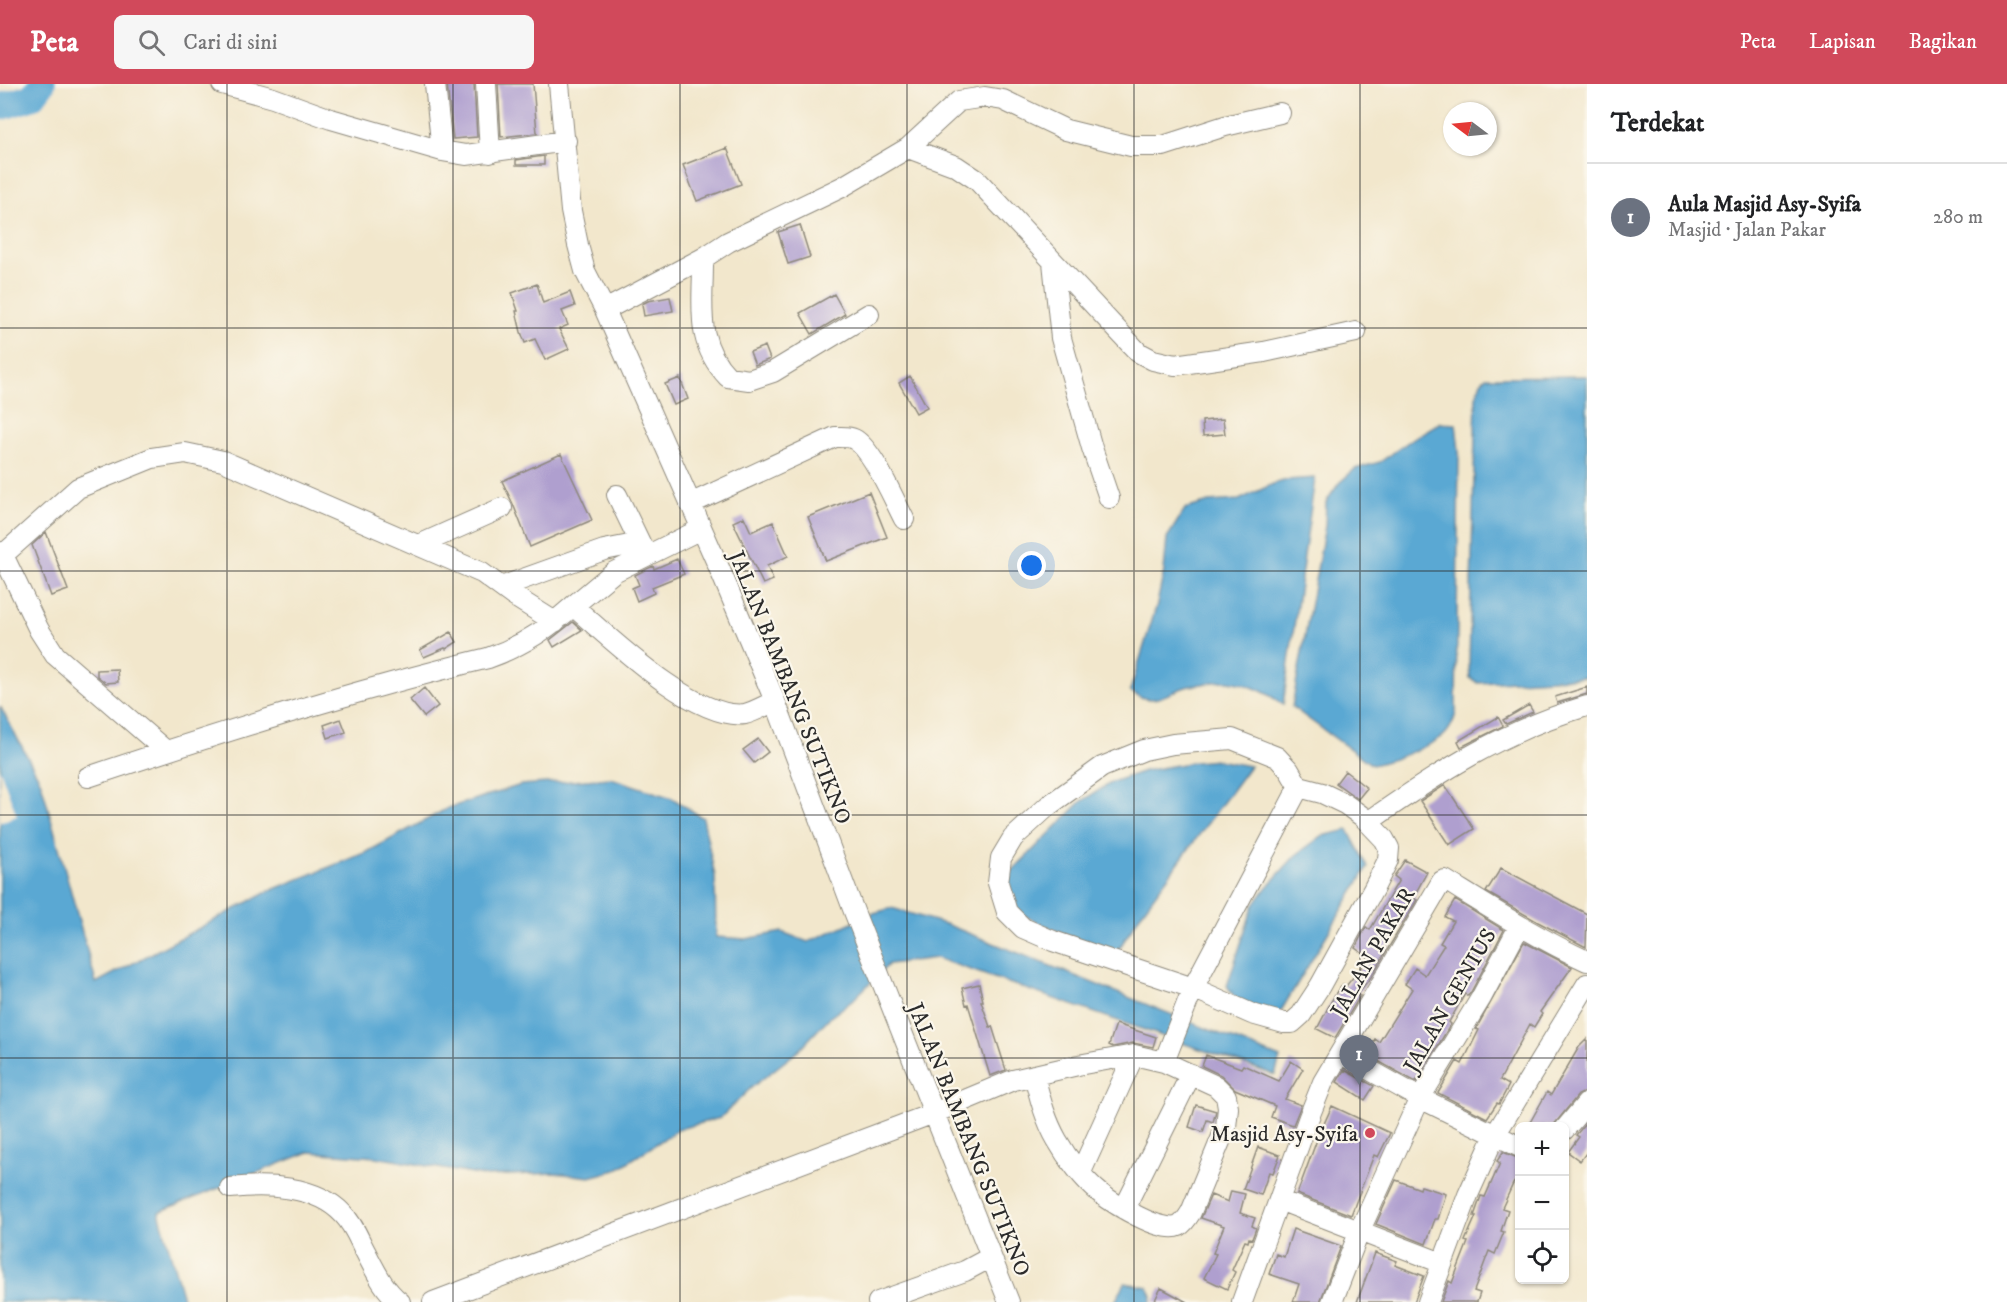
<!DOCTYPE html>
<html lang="id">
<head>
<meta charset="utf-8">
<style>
  body { margin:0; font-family:"IM FELL DW Pica",serif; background:#f6f6f6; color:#202124 }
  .controls { position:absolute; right:18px; bottom:18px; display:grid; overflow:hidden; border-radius:9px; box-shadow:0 2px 4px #0004 }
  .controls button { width:54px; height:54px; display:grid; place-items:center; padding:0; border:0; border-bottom:2px solid #e0e0e0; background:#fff; color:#202124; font:30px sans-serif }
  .compass { position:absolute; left:1443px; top:18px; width:54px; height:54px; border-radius:50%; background:#fff; box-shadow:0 2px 4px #0004; rotate:286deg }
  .you { position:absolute; left:1032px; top:482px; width:21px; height:21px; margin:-15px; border:4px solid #fff; border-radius:50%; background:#1a73e8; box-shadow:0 0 0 9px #1a73e833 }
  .badge { display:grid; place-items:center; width:39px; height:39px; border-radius:50%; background:#d1495b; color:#fff; font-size:20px; font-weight:700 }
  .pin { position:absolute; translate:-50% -50px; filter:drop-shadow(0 2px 3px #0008) }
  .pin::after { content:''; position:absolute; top:32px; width:21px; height:18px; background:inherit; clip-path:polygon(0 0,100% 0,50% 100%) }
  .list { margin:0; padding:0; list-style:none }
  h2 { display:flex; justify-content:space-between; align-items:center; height:78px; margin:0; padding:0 24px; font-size:26px }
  h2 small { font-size:20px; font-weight:400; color:#757577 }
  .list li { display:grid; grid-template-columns:39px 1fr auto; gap:18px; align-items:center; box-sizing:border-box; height:108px; padding:0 24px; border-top:2px solid #e0e0e0 }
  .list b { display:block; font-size:22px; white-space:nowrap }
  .list p { margin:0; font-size:20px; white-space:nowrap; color:#757577 }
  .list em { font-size:20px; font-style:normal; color:#757577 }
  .icon { flex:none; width:33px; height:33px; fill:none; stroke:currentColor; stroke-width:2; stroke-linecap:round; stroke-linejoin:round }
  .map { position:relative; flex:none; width:1587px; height:1218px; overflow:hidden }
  header { display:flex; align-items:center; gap:36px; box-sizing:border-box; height:84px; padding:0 30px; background:#d1495b; color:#fff }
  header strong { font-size:28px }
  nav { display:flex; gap:33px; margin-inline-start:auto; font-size:21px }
  .search { width:420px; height:54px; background:#f6f6f6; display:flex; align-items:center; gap:15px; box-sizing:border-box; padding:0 21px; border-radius:9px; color:#757577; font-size:22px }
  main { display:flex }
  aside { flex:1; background:#fff }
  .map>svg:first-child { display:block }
</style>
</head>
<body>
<header>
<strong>Peta</strong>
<div class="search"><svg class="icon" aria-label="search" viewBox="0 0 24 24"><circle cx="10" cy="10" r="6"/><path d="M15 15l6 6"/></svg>Cari di sini</div>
<nav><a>Peta</a><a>Lapisan</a><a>Bagikan</a></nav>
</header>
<main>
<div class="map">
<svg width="1587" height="1218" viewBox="0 0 1587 1218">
  <rect width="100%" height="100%" fill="#fbf7ec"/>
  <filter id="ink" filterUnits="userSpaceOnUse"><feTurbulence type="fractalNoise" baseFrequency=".0167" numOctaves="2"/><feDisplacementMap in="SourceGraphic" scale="12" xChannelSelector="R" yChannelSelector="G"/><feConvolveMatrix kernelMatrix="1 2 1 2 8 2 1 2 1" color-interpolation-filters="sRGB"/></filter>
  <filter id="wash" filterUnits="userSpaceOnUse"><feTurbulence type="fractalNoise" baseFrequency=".008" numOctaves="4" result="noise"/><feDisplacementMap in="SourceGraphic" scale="24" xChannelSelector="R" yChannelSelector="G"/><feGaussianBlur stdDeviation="1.35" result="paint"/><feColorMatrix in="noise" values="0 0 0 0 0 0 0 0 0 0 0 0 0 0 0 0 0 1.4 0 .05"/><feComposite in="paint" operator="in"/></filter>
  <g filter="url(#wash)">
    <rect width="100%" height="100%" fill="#f2e7cc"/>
    <path fill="#5aa8d3" stroke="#426a7f" stroke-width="1.5" d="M1587,292V593L1478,599L1470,594L1469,581L1476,313L1481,298L1486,293Z
      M1439,339L1456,340L1459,367L1456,629C1454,637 1449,648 1442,653C1428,663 1389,678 1372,681L1292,623L1325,442L1326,418L1339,399L1355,385L1380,378L1414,354Z
      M1315,394L1283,621C1269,609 1247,599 1228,597C1218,596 1196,601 1186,603C1164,610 1153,624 1130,607L1157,520L1164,487L1167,454L1185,425L1209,418L1239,416L1273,400L1287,396Z
      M0,622L41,698L96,899L269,807L367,768L448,724L521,701L611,694L672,714L703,734L715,792L716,853L746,855L782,848L808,858L870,830L892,824L948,841L1280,974L1275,991L936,874L889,880L852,917L829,934L798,967L751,1004L720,1034L679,1045L616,1086L590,1093L555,1089L484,1092L376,1073L309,1068L159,1128L184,1218H0Z
      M1217,676L1250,682L1142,828L1117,868L1079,857L1018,829L1006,808L1011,788L1082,717L1112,698L1144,687L1194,678Z
      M1348,746L1368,783L1279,930L1238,918L1227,902L1253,822L1266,804L1296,771L1322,752Z
      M1125,1199L1148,1203L1152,1212L1151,1218H1115Z"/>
    <path fill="#f2e7cc" d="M0,686L17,732L0,738Z"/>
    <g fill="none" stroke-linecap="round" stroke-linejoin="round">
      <path stroke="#5aa8d3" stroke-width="27" d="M0,23L32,13L42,0"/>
    </g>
    <g id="blocks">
      <path fill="#af9fcf" d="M447,0H474L477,53L453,55Z
        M498,0H533L537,49L501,53Z
        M727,64L741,100L697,117L683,81Z
        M544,72V81H516V76Z
        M800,141L810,173L788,180L778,148Z
        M537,200L543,219L570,208L575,222L562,227L568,241L559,245L569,265L545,276L535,255L525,259L521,248L516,227H518L512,209Z
        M834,210L845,230L812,250L800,229Z
        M670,213L673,227L644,232L642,220L648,217Z
        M765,262L770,275L755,281L750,268Z
        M910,292L927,323L916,329L899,299Z
        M680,294L688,315L674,321L665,300Z
        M1223,335L1225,350L1203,352L1202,337Z
        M561,370L592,436L530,463L513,420L502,397Z
        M869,408L887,453L826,477L808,433Z
        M744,433L751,448L773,438L788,472L767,482L773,496L763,500L733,438Z
        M46,448L68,506L51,512L32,461Z
        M677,475L684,490L652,503L654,509L637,517L632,504L639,501L635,491L653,482L654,485Z
        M573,538L582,546L554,563L550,556Z
        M451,548L457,558L446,565L445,564L424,573L420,566Z
        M117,585L118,598L106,599L97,592V586Z
        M1587,603V610L1557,619L1555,613Z
        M424,604L438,622L424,633L410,616Z
        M1529,621L1533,628L1506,640L1503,636Z
        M1498,633L1503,642L1461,663L1458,657Z
        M341,635L346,648L328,654L324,641Z
        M758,655L768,668L754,679L743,666Z
        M1345,687L1367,704L1358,715L1336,699Z
        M1445,701L1474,745L1449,761L1420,717Z
        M1405,776L1427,788L1413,814L1417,816L1371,893L1357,910L1360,912L1335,954L1317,945L1332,916L1343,900L1346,902L1369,874L1355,864L1366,843L1370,846L1399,796L1394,792Z
        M1501,784L1587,830L1586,863L1538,838L1486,808Z
        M1455,816L1504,846L1471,908L1468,912L1465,910L1449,938L1451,940L1416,998L1367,971L1375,955L1379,958L1412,905L1405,900L1415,884L1425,891L1444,861L1440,859L1453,837L1445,833Z
        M1524,858L1572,883L1540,928L1542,930L1534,943L1530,940L1500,996L1509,1001L1499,1020L1497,1019L1487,1034L1438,1009L1457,977L1462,980L1479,946L1476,945Z
        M979,900L983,917H981L990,943L992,942L1006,986L990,992L968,920L966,921L962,904Z
        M1116,940L1156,953L1153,963L1133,959L1113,963L1109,961Z
        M1587,955V1007L1578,1011L1553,1042H1528L1547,1008L1551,1011L1579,963Z
        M1206,971L1241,984L1243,981L1279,997L1291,977L1303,985L1285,1015L1301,1021L1293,1041L1271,1033L1275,1022L1235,1005L1221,991L1202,982Z
        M1344,986L1374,1002L1365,1016L1337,998Z
        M1196,1021L1216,1027L1213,1038L1207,1036L1203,1048L1189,1043Z
        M1332,1022L1390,1049L1378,1073L1374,1071L1351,1131L1297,1110L1318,1053Z
        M1585,1040L1587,1041V1068L1580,1077L1568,1068L1579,1053L1576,1051Z
        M1258,1063L1280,1071L1273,1089L1269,1088L1261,1111L1243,1105Z
        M1503,1068L1520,1075V1091L1513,1100L1502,1124L1508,1126L1501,1147L1504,1148L1495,1170L1489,1167L1474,1207L1480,1209L1477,1218H1441L1449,1197L1452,1199L1468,1158L1465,1157L1476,1132H1474L1480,1115L1481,1112L1485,1113L1500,1079L1497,1077Z
        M1396,1096L1420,1105L1421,1102L1446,1110L1438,1135H1435L1426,1160L1376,1140Z
        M1231,1107L1245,1110L1240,1129L1255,1134L1252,1142L1256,1144L1252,1155L1249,1154L1248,1158L1245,1157L1232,1186L1235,1188L1227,1205L1204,1194L1216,1170L1213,1169L1224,1142L1201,1134L1211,1111L1228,1118Z
        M1293,1145L1341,1162L1320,1218H1293L1299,1200L1269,1190L1276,1170L1284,1173Z
        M1375,1169L1397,1177L1395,1181L1424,1192L1414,1218H1357Z
        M1161,1204L1187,1218H1154Z"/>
    </g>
  </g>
  <g filter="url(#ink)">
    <use href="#blocks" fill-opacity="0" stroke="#8e897c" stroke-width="1.5"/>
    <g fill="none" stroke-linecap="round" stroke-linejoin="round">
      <defs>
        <path id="minor" d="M222,0L273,14L331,35L442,67L466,71L566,57
          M435,0L442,67
          M486,0L490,69
          M559,0L571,127L578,161L585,187L605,226L720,486L775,617L855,830L1009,1218
          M908,64L959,17L985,13L1003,16L1066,46L1131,62H1163L1225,42L1280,29
          M705,173L703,179C703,224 695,259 728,293L749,296L773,288L869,230
          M1053,178L1061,254L1092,364L1109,414
          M605,226L705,173L728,158L842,103L908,64L956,82L977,96L1138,268L1153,276L1175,281L1264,268L1356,248
          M617,411L645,469
          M690,420L835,353C841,353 848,352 854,355C872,364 894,416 904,435
          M419,461L502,424
          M0,468L3,471L78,404L152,374L185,369L223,377L482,489L512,511L555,538
          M3,471L39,546L55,571L166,667
          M501,503L604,466L640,459
          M573,522L614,488L701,445
          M88,693C220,649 352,607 488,574C520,563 548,545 573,522C609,553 695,637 745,630C754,628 766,621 775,617
          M1368,738C1438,689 1504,646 1587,622
          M1341,970L1420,1014L1520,1063
          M1164,978L1193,904L1299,703L1289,686L1277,673L1232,655L1173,660L1144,666L1102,683L1048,722L1013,754L1001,774L998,799L1007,828L1023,844L1053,857L1193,904L1252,930L1284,939H1292L1301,931L1320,902L1374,804L1388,776L1389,764L1384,755L1363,733L1345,720L1322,709L1299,703
          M1564,1046L1587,1019
          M1081,1088L1134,971
          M230,1104C266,1100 316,1101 343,1130C353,1140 358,1153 364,1165C374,1184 383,1205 400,1218
          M1279,1116L1442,1179
          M1124,1125L1191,990
          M433,1218L934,1029L1013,996L1078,981L1134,971L1164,978L1216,1002L1226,1012L1228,1024L1226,1043L1191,1128C1188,1133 1184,1139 1179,1142C1162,1150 1114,1120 1100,1109C1084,1096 1067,1074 1057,1056C1045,1035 1040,1014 1034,991
          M878,1218L965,1187L991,1173
          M1242,1218L1309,1033L1323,998L1442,797L1445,796C1492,825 1537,854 1587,877
          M1332,1218L1360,1146L1420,1014L1481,914L1519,843
          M1428,1218L1468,1111L1495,1051L1587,900"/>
      </defs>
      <use href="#minor" stroke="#8e897c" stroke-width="22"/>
      <use href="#minor" stroke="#fff" stroke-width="20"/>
    </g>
  </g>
  <path fill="none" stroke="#2b2b2b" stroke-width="1.5" stroke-opacity="0.55" d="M227,0V1218M453,0V1218M680,0V1218M907,0V1218M1134,0V1218M1360,0V1218M0,244H1587M0,487H1587M0,731H1587M0,974H1587"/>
  <circle fill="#d1495b" stroke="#fbf7ec" stroke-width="2" cx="1370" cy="1049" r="6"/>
  <g text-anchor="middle" stroke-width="4.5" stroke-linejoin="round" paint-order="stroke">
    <g font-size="22" fill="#2b2b2b" stroke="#fbf7ec">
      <text transform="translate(791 603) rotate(68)" y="8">JALAN BAMBANG SUTIKNO</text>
      <text transform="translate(1372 868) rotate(-60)" y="8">JALAN PAKAR</text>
      <text transform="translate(1449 916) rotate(-60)" y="8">JALAN GENIUS</text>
      <text transform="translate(970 1055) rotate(68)" y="8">JALAN BAMBANG SUTIKNO</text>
    </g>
    <g font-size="22" fill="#2b2b2b" stroke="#fbf7ec" text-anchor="end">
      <text x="1358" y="1057">Masjid Asy-Syifa</text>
    </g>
  </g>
</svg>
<div class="controls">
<button>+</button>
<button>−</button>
<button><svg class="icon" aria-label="locate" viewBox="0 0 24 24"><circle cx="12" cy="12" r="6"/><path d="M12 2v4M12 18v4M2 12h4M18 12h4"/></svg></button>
</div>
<svg class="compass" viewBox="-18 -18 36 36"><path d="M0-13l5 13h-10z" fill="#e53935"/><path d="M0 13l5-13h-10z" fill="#757577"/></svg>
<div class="you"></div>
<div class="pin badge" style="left:1359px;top:1001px;background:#6b7280">1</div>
</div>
<aside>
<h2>Terdekat<small></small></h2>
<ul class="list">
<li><span class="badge" style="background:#6b7280">1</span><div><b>Aula Masjid Asy-Syifa</b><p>Masjid · Jalan Pakar</p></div><em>280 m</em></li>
</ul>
</aside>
</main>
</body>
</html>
